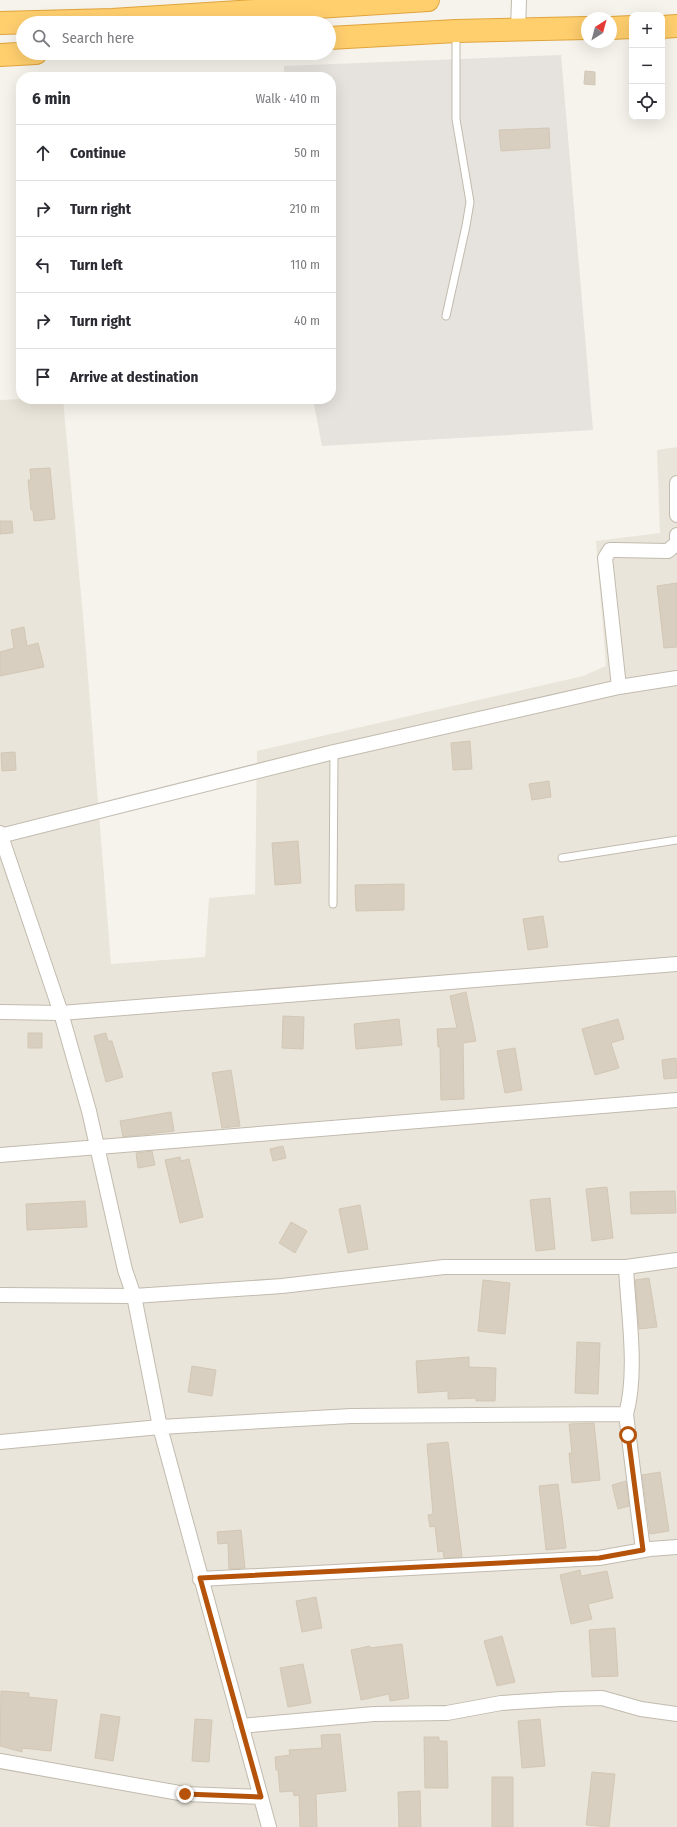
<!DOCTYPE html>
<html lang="en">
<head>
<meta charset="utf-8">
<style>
  body { margin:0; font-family:"Fira Sans Condensed",sans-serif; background:#f7f7f7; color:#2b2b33 }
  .controls { position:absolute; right:12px; top:12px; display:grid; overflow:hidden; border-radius:8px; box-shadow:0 4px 16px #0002 }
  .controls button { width:36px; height:36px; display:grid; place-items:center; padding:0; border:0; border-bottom:1px solid #e1e1e2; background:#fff; color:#2b2b33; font:20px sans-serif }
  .compass { position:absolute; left:581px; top:12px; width:36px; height:36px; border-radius:50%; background:#fff; box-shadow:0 4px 16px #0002; rotate:36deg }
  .stop { position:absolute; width:12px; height:12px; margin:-9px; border:3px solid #b45309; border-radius:50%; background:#fff }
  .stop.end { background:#b45309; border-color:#fff; box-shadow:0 1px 4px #0008 }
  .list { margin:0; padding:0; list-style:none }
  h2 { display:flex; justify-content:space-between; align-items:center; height:52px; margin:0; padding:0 16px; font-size:17px }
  h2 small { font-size:13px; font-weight:400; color:#7c7c81 }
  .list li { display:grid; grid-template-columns:26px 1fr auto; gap:12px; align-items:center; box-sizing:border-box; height:56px; padding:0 16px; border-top:1px solid #e1e1e2 }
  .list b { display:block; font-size:15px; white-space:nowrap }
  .list em { font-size:13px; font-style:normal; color:#7c7c81 }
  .icon { flex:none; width:22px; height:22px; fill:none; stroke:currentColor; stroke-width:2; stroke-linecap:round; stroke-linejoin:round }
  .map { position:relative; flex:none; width:677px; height:1827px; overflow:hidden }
  .search { position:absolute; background:#fff; box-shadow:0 4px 16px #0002; left:16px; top:16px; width:320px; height:44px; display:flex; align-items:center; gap:10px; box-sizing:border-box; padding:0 14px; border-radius:22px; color:#7c7c81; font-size:15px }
  .panel { position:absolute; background:#fff; box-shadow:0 4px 16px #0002; left:16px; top:72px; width:320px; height:332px; border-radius:16px }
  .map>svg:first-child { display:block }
</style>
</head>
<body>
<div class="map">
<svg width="677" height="1827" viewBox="0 0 677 1827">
  <rect width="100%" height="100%" fill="#f6f3ec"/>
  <path fill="#eae5da" d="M21,399H63L84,627L111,964L205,957L209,898L255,894L257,751L583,676L606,666L596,541L660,533L657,450L677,447V1827H0V400Z"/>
  <path fill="#e6e2dd" d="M561,55L593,430L322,446L313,399H331V77H284V66Z"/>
  <path fill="#d8cfc1" stroke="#d3c7b4" d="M585,71L595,72V85L584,84Z
    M549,128L550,148L501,151L499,130Z
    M50,468L55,519L34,521L33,510H31L28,480H31L30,469Z
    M0,521H12L13,533L0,534Z
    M677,583V647L664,648L657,586Z
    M24,627L27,646L38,643L44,667L0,676V652L14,648L11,630Z
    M470,741L472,769L453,770L451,743Z
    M15,752L16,770L2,771L1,753Z
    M549,781L551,797L532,800L529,784Z
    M298,841L301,883L275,885L272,843Z
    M404,884V910L356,911L355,885Z
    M543,916L548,947L528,950L523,919Z
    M466,992L476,1041L463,1043L464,1099L441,1100L440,1047H438L437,1029L457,1028L450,996Z
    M283,1016L304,1017L303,1049L282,1048Z
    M399,1019L402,1045L356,1049L354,1024Z
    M618,1019L624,1039L611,1043L619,1068L595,1075L582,1029Z
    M28,1033H42V1048H28Z
    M106,1033L108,1041H112L123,1077L106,1082L94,1036Z
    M515,1048L522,1090L505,1093L497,1051Z
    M676,1058L677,1078L664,1079L662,1060Z
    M231,1070L240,1126L222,1128L212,1073Z
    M171,1112L174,1131L123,1137L120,1121Z
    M283,1146L286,1158L273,1161L270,1149Z
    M152,1151L155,1165L138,1168L136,1153Z
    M180,1157L181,1161L189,1159L203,1217L180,1223L165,1160Z
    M607,1187L613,1238L592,1241L586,1189Z
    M675,1191L676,1213L631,1214L630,1192Z
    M550,1198L555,1249L536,1251L530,1200Z
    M85,1201L87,1227L27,1230L26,1204Z
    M360,1205L368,1249L348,1253L339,1209Z
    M291,1222L307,1231L295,1253L279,1243Z
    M649,1278L657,1327L639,1329L635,1280Z
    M483,1280L510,1283L505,1334L478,1331Z
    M577,1342L600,1343L598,1394L575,1393Z
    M469,1357V1367L496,1368L495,1401H476V1398L448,1399V1391L418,1393L416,1361Z
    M192,1366L216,1370L212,1396L188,1392Z
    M594,1423L600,1480L572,1483L569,1453H572L569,1424Z
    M448,1442L462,1557L444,1558L443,1551L438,1552L435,1526L430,1527L428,1515L433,1514L432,1502L427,1444Z
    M660,1472L669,1531L650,1534L642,1475Z
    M626,1481L629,1506L618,1509L612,1485Z
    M558,1484L566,1548L546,1550L539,1486Z
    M241,1530L245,1568L229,1569L228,1543L218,1544L217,1532Z
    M580,1570L581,1576L607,1571L613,1598L588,1604L592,1619L571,1624L560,1575Z
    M316,1597L322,1628L302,1632L296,1601Z
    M615,1628L618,1676L592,1677L589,1630Z
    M502,1636L515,1682L497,1686L484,1641Z
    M402,1644L409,1698L390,1701L389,1694L361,1700L351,1650L370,1646V1648Z
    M303,1664L311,1703L288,1707L280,1668Z
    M1,1691L29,1693V1697L57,1700L51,1751L22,1748V1752L0,1746Z
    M101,1714L120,1717L113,1761L95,1758Z
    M195,1719L212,1720L209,1762L192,1761Z
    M540,1719L545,1766L522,1768L518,1721Z
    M340,1734L346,1791L316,1794L317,1827H300L299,1795L294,1796L293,1791L280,1792L278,1770H276L275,1757L290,1755L289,1750L322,1748L321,1735Z
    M424,1737H439V1741H447L448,1788H425Z
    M592,1772L615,1774L609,1827L586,1825Z
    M492,1777H513V1827H492Z
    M420,1791L421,1827H399L398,1792Z"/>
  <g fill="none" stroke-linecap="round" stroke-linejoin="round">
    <defs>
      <path id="lane" d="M446,316L466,226L470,202L456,119V33
        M562,858L677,840
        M333,904L334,752"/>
      <path id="street" d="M518,30L519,0
        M677,483V515
        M619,687L605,558L610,550H616L668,551L677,543V535
        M0,833L61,1013L89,1111L125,1270L134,1296L160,1427L269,1827
        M0,836L334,752L619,687L677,678
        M0,1012L61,1013L677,964
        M0,1155L677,1100
        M626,1267C628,1311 638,1372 626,1414L643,1550
        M0,1295L134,1296L282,1286L444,1267H626L677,1260
        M0,1442L160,1427L351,1416L626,1414
        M200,1579L599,1558L650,1549L677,1547
        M241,1726L374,1714L447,1713L501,1703L562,1699L602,1698L641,1709L677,1714
        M0,1761L185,1794L261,1797"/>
      <path id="highway" d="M0,23L112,20L428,0
        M662,27L677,26
        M611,28L632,27
        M329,38L456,31L587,28
        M0,55L36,53"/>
    </defs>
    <use href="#lane" stroke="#c2bbae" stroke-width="9"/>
    <use href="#street" stroke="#c2bbae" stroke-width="16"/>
    <use href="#highway" stroke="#e0a43c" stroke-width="24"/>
    <use href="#lane" stroke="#fff" stroke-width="7"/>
    <use href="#street" stroke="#fff" stroke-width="14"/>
    <use href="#highway" stroke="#ffcf6e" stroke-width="22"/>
  </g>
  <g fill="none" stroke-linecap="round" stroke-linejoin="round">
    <path stroke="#b45309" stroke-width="5" d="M185,1794L261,1797L200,1578L599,1558L643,1550L628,1435"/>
  </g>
</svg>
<div class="controls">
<button>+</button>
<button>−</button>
<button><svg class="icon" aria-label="locate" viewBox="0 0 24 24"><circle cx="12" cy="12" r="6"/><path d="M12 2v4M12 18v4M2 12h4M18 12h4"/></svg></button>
</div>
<svg class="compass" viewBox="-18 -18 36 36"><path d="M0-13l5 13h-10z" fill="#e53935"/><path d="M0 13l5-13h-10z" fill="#7c7c81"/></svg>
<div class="stop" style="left:628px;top:1435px"></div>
<div class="stop end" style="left:185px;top:1794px"></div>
<div class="search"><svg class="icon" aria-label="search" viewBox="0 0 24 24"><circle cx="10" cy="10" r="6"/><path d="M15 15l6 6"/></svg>Search here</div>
<section class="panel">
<h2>6 min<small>Walk · 410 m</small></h2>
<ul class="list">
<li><svg class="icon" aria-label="ahead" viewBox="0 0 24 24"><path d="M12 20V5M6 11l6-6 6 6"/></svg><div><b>Continue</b></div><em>50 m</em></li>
<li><svg class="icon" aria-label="right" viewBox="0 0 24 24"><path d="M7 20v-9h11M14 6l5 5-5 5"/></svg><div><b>Turn right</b></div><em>210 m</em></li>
<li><svg class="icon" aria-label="left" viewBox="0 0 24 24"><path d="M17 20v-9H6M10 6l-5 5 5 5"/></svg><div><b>Turn left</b></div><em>110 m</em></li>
<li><svg class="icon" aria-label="right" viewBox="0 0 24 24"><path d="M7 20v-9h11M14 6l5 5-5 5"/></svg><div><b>Turn right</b></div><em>40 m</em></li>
<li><svg class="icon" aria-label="arrive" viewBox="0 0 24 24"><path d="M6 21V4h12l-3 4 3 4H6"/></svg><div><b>Arrive at destination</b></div></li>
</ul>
</section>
</div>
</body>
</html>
